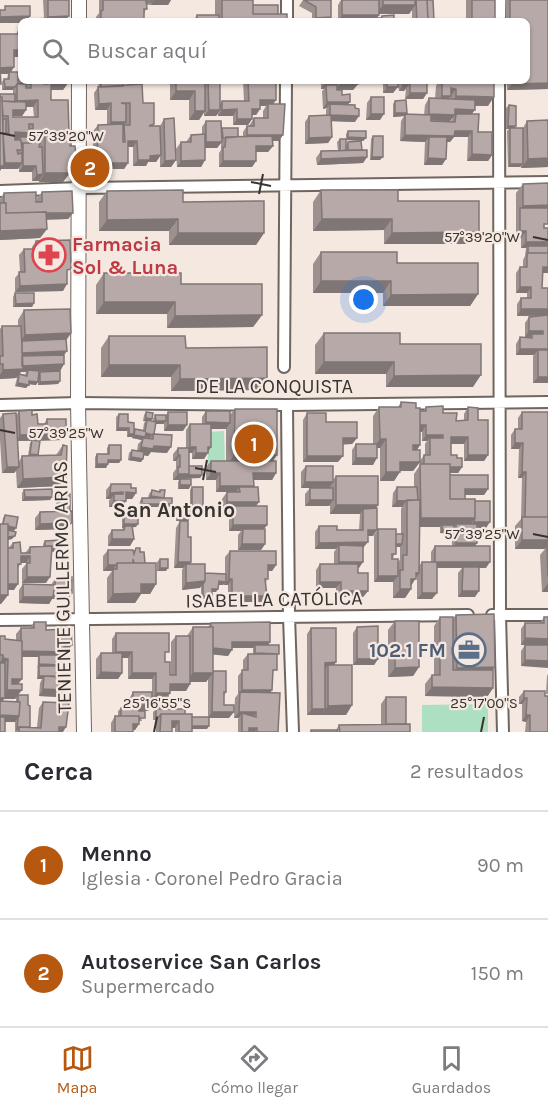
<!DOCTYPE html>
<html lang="es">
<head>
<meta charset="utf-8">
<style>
  body { margin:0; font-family:Karla,sans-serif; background:#f2f2f3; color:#2b2b33 }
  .you { position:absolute; left:364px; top:300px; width:21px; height:21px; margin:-15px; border:4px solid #fff; border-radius:50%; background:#1a73e8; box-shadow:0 0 0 9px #1a73e833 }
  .badge { display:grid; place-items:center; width:39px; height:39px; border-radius:50%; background:#b75810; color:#fff; font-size:20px; font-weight:700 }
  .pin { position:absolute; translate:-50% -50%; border:3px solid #fff; box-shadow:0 2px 6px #0006 }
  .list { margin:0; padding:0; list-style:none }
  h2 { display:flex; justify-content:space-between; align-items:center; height:78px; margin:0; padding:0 24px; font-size:26px }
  h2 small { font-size:20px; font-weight:400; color:#7c7c81 }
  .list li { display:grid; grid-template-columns:39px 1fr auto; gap:18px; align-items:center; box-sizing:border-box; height:108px; padding:0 24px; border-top:2px solid #e1e1e2 }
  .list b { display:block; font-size:22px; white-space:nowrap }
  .list p { margin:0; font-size:20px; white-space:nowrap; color:#7c7c81 }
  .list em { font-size:20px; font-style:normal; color:#7c7c81 }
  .icon { flex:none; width:33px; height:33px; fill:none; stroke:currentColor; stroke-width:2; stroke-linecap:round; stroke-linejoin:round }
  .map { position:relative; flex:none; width:548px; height:732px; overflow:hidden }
  .search { position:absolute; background:#fff; box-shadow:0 2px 4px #0004; left:18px; right:18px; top:18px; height:66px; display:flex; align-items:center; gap:15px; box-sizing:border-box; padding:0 21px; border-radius:9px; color:#7c7c81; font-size:22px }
  .sheet { height:294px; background:#fff }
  nav { display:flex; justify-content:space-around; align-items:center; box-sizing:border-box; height:84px; border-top:2px solid #e1e1e2; background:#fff; font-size:16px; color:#7c7c81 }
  nav a { display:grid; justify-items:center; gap:3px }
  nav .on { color:#b75810 }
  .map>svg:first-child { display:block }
</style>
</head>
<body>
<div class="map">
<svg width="548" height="732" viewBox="0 0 548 732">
  <rect width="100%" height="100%" fill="#f4e8e1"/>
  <path fill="#addfc3" d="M224,431L225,466H208L207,432Z
    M488,704V732H422V705Z"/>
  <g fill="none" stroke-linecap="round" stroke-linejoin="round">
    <defs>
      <path id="minor" d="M287,21V0
        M500,21V0
        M499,81L500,615L503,732
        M0,191L80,188L548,182
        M284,367L286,81
        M0,405L78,403L287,405L548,402
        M287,405L289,616L293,732
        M492,615H548
        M0,620L468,615"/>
      <path id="tertiary" d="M79,0V21
        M79,81L78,403L84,732"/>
    </defs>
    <use href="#minor" stroke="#706660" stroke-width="14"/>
    <use href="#tertiary" stroke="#706660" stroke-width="16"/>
    <use href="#minor" stroke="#fff" stroke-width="10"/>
    <use href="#tertiary" stroke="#fff" stroke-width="14"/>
  </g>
  <path fill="#9d9190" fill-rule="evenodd" d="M43,0H69L65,21H28L30,19L44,18Z
    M99,0H171L168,5H147L142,21H96V17L99,13Z
    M215,0H253V5L278,14L287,21H193L197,15H215Z
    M303,0H331V17L329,21H312V13L299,6Z
    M341,0H433L434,21H412V10L409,14H379L377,18H380L382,16L394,21H338V5Z
    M466,0H495V21H466Z
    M505,0H548V89L507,90V81H527V21H506Z
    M18,32H21V57H14L11,72H18L21,68V81H68V83L63,90H51V100L69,132L70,146L76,155L73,159V165L63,182H39V180L32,181V172H19V167L18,169H1L0,171V94H13V90H2V82L4,79H7L8,74H1L0,85V34H16ZM26,107H33L34,117H13V116H22L26,110Z
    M100,81H123V86L143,103L153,126H160L164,119L176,160L171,167H160V156L156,162H148L146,166H133V147H128V163L124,169H93V131L98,125H107V110H95L94,93L98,87L99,83Z
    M170,81H205V82L206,81H220V104L222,101H244L243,81H271L273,104L279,141H273V146L268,152H256V161L252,167H219V153L221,150V143L223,141H222L217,148H205V160L201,167H177L176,149L181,142H186L191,135H202V127L206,121L221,129L222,128L238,137H243V132L247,126H249L254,118H263V111L266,106H260V109L256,115H252V119L248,125H233V116H218V114L216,116H204V112L199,120H189V100H170Z
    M321,81H358V84L353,90H342V95L350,102L348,104L355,122L331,121L332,137L328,143L305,144V122L309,116H326V110L327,108L323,109L322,91L324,89H321Z
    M383,81H427V93L423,99H405L406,89L404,91H399L398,85L393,93H383Z
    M439,81H494L488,106H475L472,114L478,132L492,155L488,161H467L468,137H454L450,142H447L446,159L442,165H424L425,142L400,141L401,121L404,116L393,117V104L395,101L407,113L406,114L424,115L425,105L429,98L435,99L436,86ZM454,115L451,121H431H450Z
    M371,97L380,120H366L367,103Z
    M509,105L515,128H523L527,121L548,167L521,168V166L520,167H508L507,131L509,129H506V108Z
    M348,131L366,138L363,141L346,140V145L348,142L362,150L367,157L363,163L317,165L316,158L321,151H338L337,142L340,139H346V134Z
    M373,136L380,160H370L371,139Z
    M523,184L548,273H543L542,288H548V383H533V356L534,355H516V344L520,337H530H525V323L529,317L544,316H517V304L521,298H527V293H516V273L520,267H523V260L525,256L526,248H521V238H516V193Z
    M321,190L398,201L479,232L470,244H384V230L313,231V202Z
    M107,191L183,202L264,233L256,245H169V231H99V202Z
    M42,192L73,213L68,219L46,220L47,229L40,238L0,240V199L4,193L37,202V198Z
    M36,241L67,275L63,291L15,292V278L20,272L19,255L24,249H32V247Z
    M321,252L397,263L478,294L470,306H383V293H313V264Z
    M104,273L181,284L262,315L253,327L167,328V314H96V285Z
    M15,293L34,303L32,307H13V297Z
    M24,310L71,333L66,340L67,351L64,355V364L60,371H38L39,373L40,372L60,381L58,384L38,385V380L36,385L29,384L26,388L15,386L17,378H16L0,379V329L2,326H18V320ZM21,372H26L25,375L19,374Z
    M324,333L400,344L473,387H386V374H315V345Z
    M109,336L186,348L258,390L171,391V377H101V348Z
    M401,402L416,408L420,411H423L426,407L443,413L456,421H464V414L468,407L478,420L488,455L484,461H464V444H451V455L457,458L462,467L458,473H450V475L488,489L484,495H465V499L475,501L486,528H477L475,546L486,568H479L475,597H458V573L462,568H437L432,599H417V575L411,586V589L405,598H393V582H374V535L378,529L396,534H401V509L402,507H392L393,493L397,487H414V474L420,465V462L413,471H400L394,481H380V448H377L373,465H352V450L356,444H373V416L379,407H398ZM420,432H422V441H427L425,444V455H424L420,461L417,450L420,445ZM420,527H440V533H452V546H435L431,552V562H422L419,566ZM396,547H400V559L398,563L393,559Z
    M235,409L273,461L276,473L272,480H254V486L252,487L256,506L267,525L264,529L265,544L261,550H238V535L241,531H229V512L231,509H222V499L227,492H236H216V480H206V467L211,461H226V428L211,429L208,453L204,459H192V453H189V466L202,475L200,478H186L189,489H178V482L179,480H173V473L176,469V461H173V454L178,448H186V430L190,424H202V417L206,411L230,415Z
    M19,411L32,415L38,424H44L47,419L66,434L62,440L37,441L38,456L56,455L63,445L66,477L60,486L17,488L16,471L14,473H2L0,440V418L3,414L16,416ZM17,441H32L30,443L28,456H22L19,462Z
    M146,412L152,419L150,421H153V419L155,415L166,416L168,412L183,431H164V424H156L154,434L167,453L151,452L148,456L143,455V459L141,462L128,460L129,453L132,450L137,451L138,444L142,440L132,438V436V437H127V431H116V417L119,414L128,422L134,431L135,429L143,430L144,423L146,421H143L144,415Z
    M522,412H548V592H542L540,555L545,549H515V526L521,519L522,478H518L519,449H511V435L515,429H518V418Z
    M307,413L357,438L352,444H343L338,462H303V420Z
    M109,445L121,460L119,463H108L106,468H95V457L97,454H107V448Z
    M306,466L333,480L336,476L378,505L375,508L373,536H368L363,548L358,568V573L368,591L363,597H336V588H316V570L320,564H334V552L336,549H315V532L319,526L337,530H359L360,514H330V505L329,506H305V494L310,488H301V472Z
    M111,484L131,488L136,493L132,499H126V501L122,507H109V500L111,499H106V490Z
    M192,487L201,510H190V518L188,521H176V510L179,507H190V490Z
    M24,490L52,497L50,500L22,501V493Z
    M152,490L159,492L160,490L164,498L172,504L170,507H139L140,501L142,498H148L149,494Z
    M59,495L70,511L67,529L35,530V518L40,512L57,511L56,498Z
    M5,515L14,531L8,530L12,539L8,540V548L13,543L21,553H25L30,547L43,546V544L45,541L58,551L52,552L46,583H22V569L26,564V563H21L18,568L14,590H8V595L1,604L2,524L3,518Z
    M124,516L136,527H133L134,539L130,546H108V536L112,530H122L123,528H122V519Z
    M180,521L188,537L191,562L190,564L205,573L225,574V557L230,551L276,565L272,571H268L263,602H228V585H224V583L223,585H218L216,592H212V596L210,599H201V587L182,590V570L183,568H174L176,528Z
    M136,548L140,552L145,563L156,584L150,594H141L135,603H107V578L112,571H103V556L108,550L134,551Z
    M160,559L166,571H157V562Z
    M56,577L72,593L68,599H52L49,604L19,603V590L23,584L51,585Z
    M456,615L495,667L492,670L493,688L487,697L425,696V684L432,675H434V626L440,617L453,618Z
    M544,617L548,645H521V629L525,623H540Z
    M395,621L419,667L413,676L388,677V630Z
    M34,622L72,645L67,651H64L61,657V665L58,668L57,676L60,697L39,696L40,683L42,679H37L38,657H22V679L18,684V695L28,705L30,727H37L39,708L43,702L63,732H15V721L5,722L0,732V636L5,639L16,640V634L21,628H30ZM16,698V702L2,701L4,699H15Z
    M211,623L270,642L268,645L277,657L272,676V690L270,693L278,732H238V719L239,718H234L235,698L238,694V676L243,670V660L248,654H253V648H232L228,656L213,654V671L226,692L224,696V705L229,718H209L207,729H192V732H175V728H172V732H156V720H153V712L156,709L185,714L192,717H208V679L206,682H190V684L186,691H170V693L168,697L166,709H151V706L148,711H139L142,721H139V724L135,730H133V732H111V723L115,716H118V711L121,708H129V699L133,692H152V679H128V658H122V673L118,679H96V659L101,653H112V639L116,633L165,658V662L170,675H171V642L176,636H187L193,627H208Z
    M357,627L378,659L374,665H353V633Z
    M311,628L334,665L352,705L346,715H307V634Z
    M525,645H548L521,666V651Z
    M548,674V694H546L547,676Z
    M524,691L545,696L548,732H525L526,722L522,721V704H519V697Z
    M386,697L410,732H310L311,730H336L339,725H381V704Z"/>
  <path fill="#7f7675" d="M154,0H171L168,5H151Z
    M383,5H415L409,14H376Z
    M342,15H379L375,21L341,18L338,21Z
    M30,16L27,21H21V23H0V17Z
    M69,16L65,21H45L48,17Z
    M331,17L329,21H314L316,18Z
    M101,19H144L142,21H100Z
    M18,45L21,50V57H9Z
    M14,67L10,74L9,72L8,74H0V68Z
    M21,81H26L22,87H17Z
    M326,82H340L335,88L326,85L324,89H321Z
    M68,83L63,90H47L51,84Z
    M548,83V89L507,90L512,84Z
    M340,84H358L353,90H335Z
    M403,85H408L404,91H399Z
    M5,87H15L13,90H2Z
    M387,87H398L393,93H383Z
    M451,88L456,89L444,105H435L442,96Z
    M176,91H195L189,100H170Z
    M410,93H427L423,99H405Z
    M456,96L494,97L488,106L449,105Z
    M38,100L33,107H13L17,101Z
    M260,100H276L272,106L268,104L266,106H256Z
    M327,102H350L345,108L330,104L327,108L323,109Z
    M111,103L107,110H95L99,104Z
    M237,109L233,116H218L222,110Z
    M252,109H260L256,115H248Z
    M455,109L475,110L470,116L456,114L450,121L424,120L429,114Z
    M13,110H26L22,116H9Z
    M209,110H220L216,116H204Z
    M195,111H205L199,120H189Z
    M395,113H407L405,116L393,117Z
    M371,114H384L380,120H366Z
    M330,115L359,116L355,122L326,121Z
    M237,119H252L248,125H233Z
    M111,122H126L122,128H107Z
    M508,126H516L514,129H506Z
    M455,131H472L468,137H454L450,142H429V137L425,142L400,141L405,135Z
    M15,132L44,134L39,140L31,135L28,139L20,137L19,139H11Z
    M247,135H283L279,141H243Z
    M332,137L328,143L305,144L309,138Z
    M348,137L366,138L363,141L346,140Z
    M128,141H137L133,147H123Z
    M206,142H222L217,148H202Z
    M256,146H273L268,152H252Z
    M472,154L492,155L488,161H467Z
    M161,155L156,162H148L146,166H133L138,160L150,156Z
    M367,157L363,163L317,165L321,159Z
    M372,157H383L380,160H370Z
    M428,158L446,159L442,165H424Z
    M548,158V167L521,168L528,159Z
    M176,160L171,167H160L165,161Z
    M205,160L201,167H177L181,161Z
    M223,161H256L252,167H219Z
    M5,163H22L18,169H1L0,171V166H3Z
    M97,163H128L124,169H93Z
    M510,164H523L520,167H508Z
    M70,165H73L67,173H70L63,182H39L45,173Z
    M23,166H36L32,172H19Z
    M43,174L39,181H32L37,175Z
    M548,205V214L520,210L523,206Z
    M73,213L68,219L0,220L4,214Z
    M178,219L169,231H99L107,220Z
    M322,219H392L384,230L313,231Z
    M47,229L40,238L0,240V231Z
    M520,231H526L521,238H516Z
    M479,232L470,244H384L392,233Z
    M178,233H264L256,245H169Z
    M526,242H548V248L528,246L526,248H521Z
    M543,267H548V273H538Z
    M321,281H391L383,293H313Z
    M67,284L63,291L15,292L20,286Z
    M520,287H531L527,293H516Z
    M478,294L470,306H383L391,295Z
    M104,302H175L167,314H96Z
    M34,303L32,307H13L16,304Z
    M521,309H548V315L517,316Z
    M262,315L253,327L167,328L175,316Z
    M529,331H543L538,337L532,334L530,337H525Z
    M71,333L65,342H20L25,335Z
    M520,349H548V355L538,350L534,355H516Z
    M67,351L62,357L22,359V353Z
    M324,362H394L386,374H315Z
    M64,364L60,371L27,372L28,370L26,372H21L16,378L0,379V375L3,370L22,366Z
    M109,365H180L171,377H101Z
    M481,375L473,387H386L394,376Z
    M538,377H548V383H533Z
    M267,378L258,390L171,391L180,379Z
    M29,381L38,382L36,385L27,384Z
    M60,381L58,384L38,385L40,382Z
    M18,383L29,385L26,388L15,386Z
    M146,418L152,419L150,422L143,421Z
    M156,421H166L163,424H153Z
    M206,422L230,423L226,429H202Z
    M168,425H187L183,431H164Z
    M419,425H426L422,432H415Z
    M118,428H129L127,431H116Z
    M146,433L152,435L150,438L145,437L142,440L143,438L142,440L132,438L134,435Z
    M66,434L62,440L16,441L20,435Z
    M129,434H134L132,437H127Z
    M426,435H443L438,441L430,438L427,441H422Z
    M451,437H468L464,444H447Z
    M343,438H357L352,444L338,445Z
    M380,439H386L380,448H373Z
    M515,443H523L519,449H511Z
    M413,445H420L414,454Z
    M154,446L171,447L167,453L151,452L148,456L137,454L141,447Z
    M190,447H196L192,453H186Z
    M208,447H211L204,459H192L196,453Z
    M178,455H180L176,461H173Z
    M234,455H277L269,467H226Z
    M468,455H488L484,461H464Z
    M307,456H343L338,462H303Z
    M131,457L143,459L141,462L128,460Z
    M356,458H377L373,465H352Z
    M108,460H121L119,463H106Z
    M400,462H420L413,471H394Z
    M97,464H108L106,468H95Z
    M7,467H19L14,473H2Z
    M424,467H462L458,473H420Z
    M386,472H400L394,481H380Z
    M522,472H526L522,478H518Z
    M211,473H220L216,480H206Z
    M253,473H276L272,480H249Z
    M178,474H189L202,475L200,478L180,479L179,480H173Z
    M66,477L60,486L17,488L23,479Z
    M305,482H333L329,488H301Z
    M180,485H191L189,489H178Z
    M220,486H254L249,492L239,487L236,492H216Z
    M465,489H488L484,495H460Z
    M123,492L118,499L114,494L111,499H106L110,493Z
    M126,492L136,493L132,499H122Z
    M151,496L164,498L148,499Z
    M25,497H52L50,500L22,501Z
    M310,500H333L329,506H305Z
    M114,501H126L122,507H109Z
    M397,501H406L402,507H392Z
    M227,502H259L254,509L233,506L231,509H222Z
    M142,504H172L170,507H139Z
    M336,505H378L372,514L363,509L360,514H330Z
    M192,507H203L201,510H190Z
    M179,518H190L188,521H176Z
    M421,518H475L469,527L456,524L454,527L442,525L440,527H414Z
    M474,522H490L486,528H469Z
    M72,523L67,529L35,530L40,524Z
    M124,524H138L136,527L125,528V526L123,528H122Z
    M3,525L16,528L14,531L1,528Z
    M233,525H267L262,531L243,529L241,531H229Z
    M368,530H377L373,536H363Z
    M442,530H454L452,534L440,533Z
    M15,536L12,539L2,541L4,537Z
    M112,539H134L130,546H108Z
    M522,540H548V549L547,546L545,549H515Z
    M368,542L363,548L339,545L336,549H315L319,543Z
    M456,543H477L473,549H452Z
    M242,544H265L261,550H238Z
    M394,544H402L400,547H392Z
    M60,548L58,551L43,552L45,549Z
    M21,556H30L26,563H17Z
    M178,562H191L187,568L186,564L183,568H174Z
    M339,562H363L359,568H334Z
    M435,562H490L486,568H431Z
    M108,565H116L112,571H103Z
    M268,565H276L272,571H264Z
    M160,568H168L166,571H157Z
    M416,573H419L409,589H405Z
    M378,576H398L393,582H374Z
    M27,577H50L46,583H22Z
    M229,579H232L228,585H224Z
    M205,581L200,588L182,590L186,583Z
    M219,581L226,582L223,585H216Z
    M320,582H341L336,588H316Z
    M548,583V592H542Z
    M6,584H18L14,590H2Z
    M141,584H156L150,594H141L135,603H107L113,594Z
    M212,589H218L216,592H210Z
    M400,589H411L405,598H393Z
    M341,591H368L363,597H336Z
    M462,591H479L475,597H458Z
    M55,593H72L68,599H52L49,604L19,603L23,597H52Z
    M422,593H437L432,599H417Z
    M0,595H8L1,604H0Z
    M203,596H212L210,599H201Z
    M232,596H267L263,602H228Z
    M525,638L548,639V645H521Z
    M232,642H270L266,648L255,645L253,648H228Z
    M64,645H72L67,651H60Z
    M211,647L232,650L228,656L207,654Z
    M21,651L64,652L60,658L39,655L38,657H16Z
    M116,652H132L128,658H112Z
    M3,658L8,659L1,668H0V662Z
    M357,659H378L374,665H353Z
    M525,660L548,661V668L521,666Z
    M336,662L332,669L328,665L325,669V663Z
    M39,664L61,665L59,668H39V666L37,668Z
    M419,667L413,676L388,677L395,668Z
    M495,667L488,676L450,677L457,668Z
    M101,672L122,673L118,679H96Z
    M132,673H156L152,679H128Z
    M193,673H213L206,682H186Z
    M39,676H57H44L42,679H37Z
    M12,679H22L15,688H7Z
    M170,684H190L186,691H166Z
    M432,687L493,688L487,697L425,696Z
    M43,689L65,690L60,697L39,696Z
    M7,690H22L15,699H4L0,704V698H2Z
    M242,690H272L268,696L239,694Z
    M156,693H170L166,699L154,697L152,699Z
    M524,698H527L522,704H519Z
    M133,705H152L148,711H129Z
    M352,705L346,715H321L328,706Z
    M154,706H168L166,709H151Z
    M312,709H325L321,715H307Z
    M212,712H234L229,718H208Z
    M239,712H256L252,718L242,713L239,718H234Z
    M0,715L19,716L15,722H0Z
    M526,715H530L526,722L522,721Z
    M172,721H179L175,728H168Z
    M133,724H139L135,730H128Z
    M190,726H209L207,729H188Z
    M59,727H66L63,732H56Z
    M249,728H257L255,732H246Z"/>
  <path fill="#b6a9a7" stroke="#7f7675" stroke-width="1.5" fill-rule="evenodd" d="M48,0H69V16L48,17Z
    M103,0H146L147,9H144V19H101V11L103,10Z
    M146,0H152V2H146Z
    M222,0H253V14H287V21H222Z
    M304,0H331V17L316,18V7Z
    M342,0H379V15H342Z
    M383,0H415V5H383Z
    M416,0H427L428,20L417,21Z
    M427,0H433L434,21H428Z
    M472,0H495V21H472Z
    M510,0H548V83L512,84V81H527V21H510Z
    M253,5H278V14H253Z
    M5,6H30V16L0,17V10H5Z
    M197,15H219V21H197Z
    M394,15V21H341V18H382V16Z
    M61,18V21H30V19Z
    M18,32H21V44L18,45L21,44V50H14V67L0,68L1,84H0V34H18Z
    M9,72H18V84H17L15,87H5L4,79H9Z
    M26,81H43L44,84H48V81H68V83L51,84V100H68L69,132L45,133V134L15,132V140H21L22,150H17L18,154L22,153V163H5L3,133H9L8,116H3L2,101L26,102V110H13V117H38V100L17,101V84H26V88H31V84H27ZM29,124H33V129H29Z
    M101,81H123V86L101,87Z
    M176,81H205V111H195V91H176Z
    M208,81H220V110H209Z
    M248,81H271V83H276V100H260V109H252V119H237V109L222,110V101H249Z
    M325,81H358V84H340V82H326Z
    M387,81H398V87H387Z
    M403,81H408V85H403Z
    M410,81H427V93H410Z
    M442,81H494V97L456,96V89L451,88V96H442Z
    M142,84L143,103H154V124L149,126H160L161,155L150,156V160H138L137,141H128V163H97L98,125L123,124V142H125L124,125H130V103H121L126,104V122H111V103L99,104L98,87Z
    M326,85H337V90H342V95L350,94V102H327Z
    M0,94H15V102L2,101V97H0Z
    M0,97H2L4,166H0Z
    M371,97H384V114H371Z
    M429,98L475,100V110L455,109V115L429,114Z
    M406,100L407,113H395V101Z
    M268,104H285L283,135H247V126H254V118H268Z
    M330,104L355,105V108L359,109V116L330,115Z
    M509,105L516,106V126H508Z
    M405,114L431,115V121L455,122L456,114H479L478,132H492V155L472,154V131H455L454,136L405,135Z
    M331,115L332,137L309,138V116Z
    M174,118L176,160L165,161L164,119Z
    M3,119H6V133H3Z
    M548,120V158L528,159L527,121Z
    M206,121H221L222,142H206Z
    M222,128H238V137L223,138Z
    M510,128H523V164H510Z
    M348,131H366V138L348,137Z
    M70,132V146H75L76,155H73V165H70V173H45V133Z
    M205,134V160L181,161V142H191V135Z
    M31,135H42L39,147H42L43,174L37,175L36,166H23V143H31Z
    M272,136L273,146H256V161H223V147H225L226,137Z
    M373,136H383V157H372Z
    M20,137H28L29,143H23L22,145L21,140H20Z
    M429,137H447L446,159L428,158Z
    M340,139H346V150L340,151Z
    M361,141L362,150H348V142Z
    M367,150V157L321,159V151Z
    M548,183V205L523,206V184Z
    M183,190V202L264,201V233H178V219L107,220V191Z
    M321,190H398V201H479V232L392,233V219H322Z
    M72,191L73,213H46V212L6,213V203H4V193L36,192V202H42V192Z
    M0,203H6V213L46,212L47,229L0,231Z
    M520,208H548V224H544V228H548V242H526V231H520Z
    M70,240L71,269L67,270V284L20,286L19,272H25L24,249H36V241Z
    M528,246H548V253H528Z
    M321,252H397V263H478V294L391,295V281H321Z
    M527,253H548V267H543L542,288H548V309H521V298H531V287H520V267H527Z
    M104,273H181V284H262V315L175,316V302H104Z
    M15,293H34V303L16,304Z
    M70,309L71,333L25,335L24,310Z
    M548,315V349H520V337L532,338V334H543V331H529V317Z
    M2,326H21L23,369L3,370V364H0V356H3Z
    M324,333H400V344H481V375L394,376V362H324Z
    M109,336H185L186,348L267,347V378L180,379V365H109Z
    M66,339L67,351L22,353V341Z
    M538,350H548V377H538Z
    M64,355V364L22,366V356Z
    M28,370L39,371L38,382L29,381V385L18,383L19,374L27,376Z
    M60,371V381L40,382V372Z
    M401,402L416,403V408H420V445H413V450H420V462H400V472H386V439H380L379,407H401Z
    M443,406V413H457L456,421L468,420V407L478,408V420H488V455H468V437H451V455H457V458H462V467H450V464H424V455H430V438H443V435H426V425H420V411H426V407Z
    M235,409H277V455H234Z
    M32,410V415L37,414L38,424H47V419H66V434L20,435L19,411Z
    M206,411H230V423L206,422Z
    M146,412L153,413L152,419L146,418Z
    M168,412H187V425H168Z
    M522,412H548V517H525L526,472H522L523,443H515V429H522Z
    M16,413L19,467H7L3,414Z
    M307,413H326V422H357V438H343V456H307Z
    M119,414H128V422L134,423V434H129V428H118Z
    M155,415H166V421H156Z
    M147,420L156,422L154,434L153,435L146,433L145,437L134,435L135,429L145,431Z
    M190,424H211V447H208V453H196V447H190Z
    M153,434L172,435L171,447L154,446L153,449L141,447L143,438L153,439Z
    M32,440L40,441L38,455L30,454Z
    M356,444H377V458H356Z
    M63,445L67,446L66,477L23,479L22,456L61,455Z
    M109,445H121V460H108V464H97V454H109Z
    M178,448H189V474H178V467H180V455H178Z
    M132,450L144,452L143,459L131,457Z
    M211,461H276V473H253L254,486H220V473H211Z
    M420,464H450V499H475V518H421Z
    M189,466H202V475H189Z
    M306,466H333V482H305Z
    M450,475H488V489H465V499H450Z
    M336,476H378V505H336Z
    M180,479H191V485H180Z
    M111,484H131V488H136V493L126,492V501H114V494H123V492L110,493Z
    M192,487H203V507H192Z
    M239,487H258L259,502H227V492H240Z
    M397,487H417L418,500L397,501Z
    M310,488H333V500H310Z
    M52,489V497H25L24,490Z
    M152,490L160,492V490H165L164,498L151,496Z
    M70,494V511H59V495Z
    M142,498H172V504H142Z
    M407,500H420L419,573H416V579H411V589H400V570H403V555H407Z
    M475,501H490V522H474L475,518Z
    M233,506H267V525H233Z
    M179,507H190V518H179Z
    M377,508V530H368V542L319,543V526H337V530H363V509Z
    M72,511V523L40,524V512Z
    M5,515L18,517L16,528L8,526V524H3Z
    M124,516H138V524H124Z
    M522,517H548V540H522Z
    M180,521H188V537H191V562H178Z
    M0,524H8V595H0Z
    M456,524H477V543H456Z
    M442,525H454V530H442Z
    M125,526H132L134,539H112V530H124Z
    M243,529H265V544H242Z
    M378,529H396V554H392V559H398V576H378Z
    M8,530L16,532L15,536L8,537Z
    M396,534H403L402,544H396Z
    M60,540V548L52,549V546H45V541Z
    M20,542L21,553H30V547L52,546L50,577H27V563H30V556H21V564H18V584H8V548H13V543Z
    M339,545L363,546V562H339Z
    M435,546H490V562H435Z
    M547,546H548V577Z
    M136,548H140V552H144L145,563H134L133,559V563H117L116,565H108V550H133L134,554Z
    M230,551H276V565H268V579H265L267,596H232V579H229Z
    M160,559H168V568H160Z
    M422,562H437V593H422Z
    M117,563H156V584H141V593L113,594V569H117Z
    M186,564H205V581L186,583Z
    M320,564H358V573H368V591H341V582H320Z
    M463,567H479V591H462Z
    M205,573L226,574V582L219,581L218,589H212V596H203V584L205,581Z
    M56,577H72V593H55L54,590L53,597H23V584L55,585Z
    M494,614L495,667L457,668L456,615Z
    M440,617H453V670H493V688L432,687V675H440Z
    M544,617H548V639L525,638V623H544Z
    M395,621H419V667L395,668Z
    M34,622H46V630L71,629L72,645H64V652L22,651V641H21V628H34Z
    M270,622V642H232V650L213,648V627H211V623Z
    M378,626V659H357V627Z
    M193,627H213V673H193Z
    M311,628H336V662L325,663V709H312Z
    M116,633H169V652H165V662H170V675H176V636H190V684H170V693H156V673H132V652H116Z
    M0,636H5V639L22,641V679H12V684H22V690H7L8,659L3,658V655H0Z
    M255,645H279V654L255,653Z
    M525,645H548V661L525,660Z
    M101,653H122V673L101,672Z
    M248,654H277V670H273L272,690H242V670H248Z
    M39,655H61V665L39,664Z
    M0,663H5V698H0Z
    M328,665H352V705L328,706Z
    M39,666H58L57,676H39Z
    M213,671H226V692H224V705H234V712H212Z
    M44,676L60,677V684H65V690L43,689Z
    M524,691H545V696H548V732H530V715H526L527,698H524Z
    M133,692H152V705H133Z
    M240,692L280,693L278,732H257V728H249V732H242V713L256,717V712H239Z
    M18,695H28V705L30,706V727H19L17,729L18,718L19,716L20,702H18Z
    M154,697H168V706H154Z
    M386,697H406V724H386Z
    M0,701L20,702L19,716L0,715Z
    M43,702L69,703L66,727H59V732H19V727L41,728Z
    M121,708H139V711H145V718H139V716H121Z
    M156,709H185V714H161L159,717H156Z
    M161,714H192V732H179V721H172V732H160Z
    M115,716H139V724H133V732H115Z
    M0,717H5V732H0Z
    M192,717H209V726H192Z
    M410,724V732H340L339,725Z
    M311,730H337V732H311Z"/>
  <path fill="none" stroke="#373330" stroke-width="2" d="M0,133L15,136M251,182L271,186M259,194L263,174M533,237L548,240M0,430L15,433M195,468L216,472M203,480L207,460M533,534L548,537M154,732L157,717M481,732L484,717"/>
  <defs>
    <symbol id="pharmacy-ring" viewBox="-11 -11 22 22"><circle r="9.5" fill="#f4e8e1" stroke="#e0444e" stroke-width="1.5"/><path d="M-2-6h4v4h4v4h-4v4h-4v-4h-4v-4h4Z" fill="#e0444e"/></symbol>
    <symbol id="office-ring" viewBox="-11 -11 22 22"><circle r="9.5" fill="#f4e8e1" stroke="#5c6f8a" stroke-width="1.5"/><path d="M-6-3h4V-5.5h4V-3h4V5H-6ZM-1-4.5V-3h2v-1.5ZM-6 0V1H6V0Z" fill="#5c6f8a"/></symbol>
  </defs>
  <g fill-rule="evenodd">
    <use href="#pharmacy-ring" x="30" y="236" width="38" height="38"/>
    <use href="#office-ring" x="450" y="631" width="38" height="38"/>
  </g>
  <g text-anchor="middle" stroke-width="4.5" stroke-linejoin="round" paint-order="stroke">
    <g font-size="20" font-weight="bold" fill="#be3a42" stroke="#f4e8e1" text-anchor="start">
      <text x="72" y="251">Farmacia<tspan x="72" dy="23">Sol &amp; Luna</tspan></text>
    </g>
    <g font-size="20" fill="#373330" stroke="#f4e8e1">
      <text x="274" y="393">DE LA CONQUISTA</text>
      <text transform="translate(62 587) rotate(-91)" y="7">TENIENTE GUILLERMO ARIAS</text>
      <text transform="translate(274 599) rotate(-1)" y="7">ISABEL LA CATÓLICA</text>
    </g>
    <g font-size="20" font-weight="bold" fill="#4e5e75" stroke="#f4e8e1" text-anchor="end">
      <text x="446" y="657">102.1 FM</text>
    </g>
    <g font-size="21" font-weight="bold" fill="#373330" stroke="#f4e8e1">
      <text x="174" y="517">San Antonio</text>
    </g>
  </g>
  <g font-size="15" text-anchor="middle" fill="#373330" stroke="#f4e8e1" stroke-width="4.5" stroke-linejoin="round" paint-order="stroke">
    <text x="66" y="141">57°39'20"W</text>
    <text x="482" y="242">57°39'20"W</text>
    <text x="66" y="438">57°39'25"W</text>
    <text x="482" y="539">57°39'25"W</text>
    <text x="157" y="708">25°16'55"S</text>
    <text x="484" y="708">25°17'00"S</text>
  </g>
</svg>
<div class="you"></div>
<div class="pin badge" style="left:254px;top:444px">1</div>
<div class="pin badge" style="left:90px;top:168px">2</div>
<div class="search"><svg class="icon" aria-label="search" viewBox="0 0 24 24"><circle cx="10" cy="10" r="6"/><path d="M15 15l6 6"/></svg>Buscar aquí</div>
</div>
<section class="sheet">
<h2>Cerca<small>2 resultados</small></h2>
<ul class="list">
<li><span class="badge">1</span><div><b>Menno</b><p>Iglesia · Coronel Pedro Gracia</p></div><em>90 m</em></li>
<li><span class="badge">2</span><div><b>Autoservice San Carlos</b><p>Supermercado</p></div><em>150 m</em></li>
</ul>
</section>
<nav>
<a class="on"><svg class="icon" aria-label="map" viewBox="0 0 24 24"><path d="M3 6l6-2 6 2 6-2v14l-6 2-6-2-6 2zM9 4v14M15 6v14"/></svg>Mapa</a>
<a><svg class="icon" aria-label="directions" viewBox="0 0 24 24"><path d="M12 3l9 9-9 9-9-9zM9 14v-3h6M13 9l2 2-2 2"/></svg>Cómo llegar</a>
<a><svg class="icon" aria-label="saved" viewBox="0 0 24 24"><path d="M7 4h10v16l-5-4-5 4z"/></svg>Guardados</a>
</nav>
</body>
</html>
